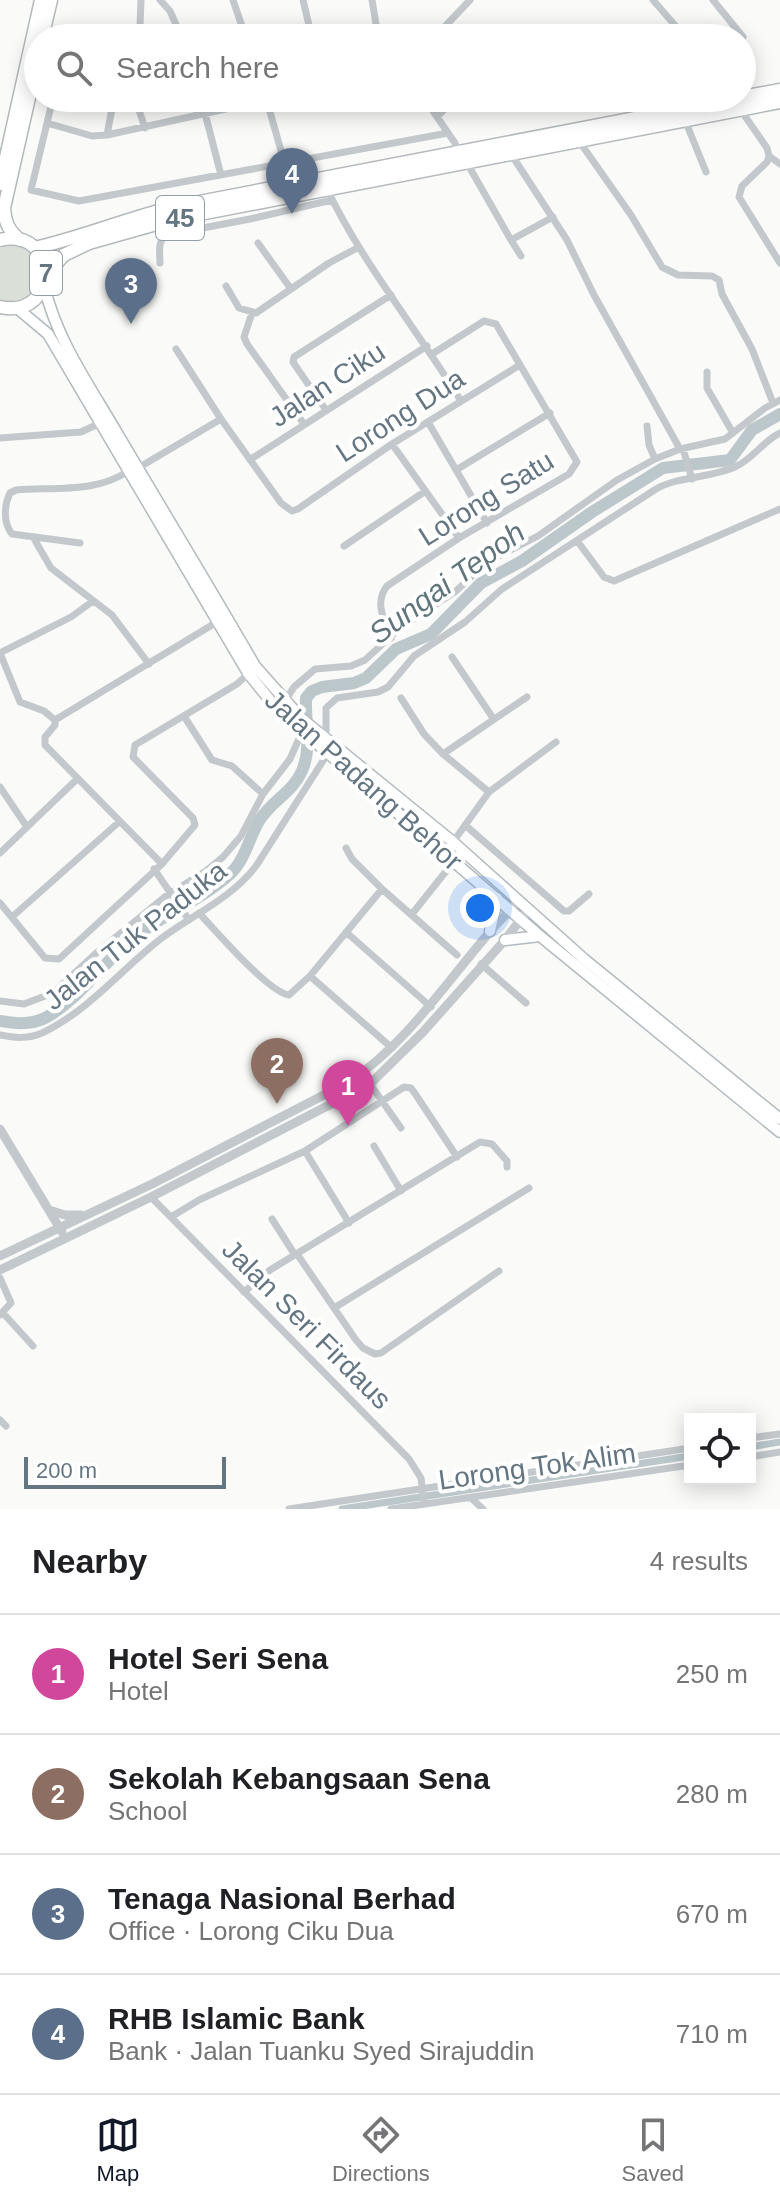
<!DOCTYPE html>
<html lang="en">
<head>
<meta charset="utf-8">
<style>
  body { margin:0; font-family:Arial,sans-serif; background:#f2f2f2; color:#202124 }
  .controls { position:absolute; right:24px; bottom:24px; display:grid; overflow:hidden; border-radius:0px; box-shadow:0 4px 20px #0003 }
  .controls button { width:72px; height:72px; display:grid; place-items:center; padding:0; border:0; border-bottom:2px solid #e0e0e0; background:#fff; color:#202124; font:40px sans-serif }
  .scale { position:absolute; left:24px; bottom:20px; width:202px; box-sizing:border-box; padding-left:8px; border:4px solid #657683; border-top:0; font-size:22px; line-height:28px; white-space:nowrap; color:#657683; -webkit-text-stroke:6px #fff; paint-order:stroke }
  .you { position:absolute; left:480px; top:908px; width:28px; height:28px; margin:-20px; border:6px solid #fff; border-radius:50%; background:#1a73e8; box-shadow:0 0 0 12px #1a73e833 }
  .badge { display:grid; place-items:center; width:52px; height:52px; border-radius:50%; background:#111827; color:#fff; font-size:26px; font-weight:700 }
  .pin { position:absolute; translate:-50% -66px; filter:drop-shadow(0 2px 4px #0008) }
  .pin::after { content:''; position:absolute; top:42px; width:28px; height:24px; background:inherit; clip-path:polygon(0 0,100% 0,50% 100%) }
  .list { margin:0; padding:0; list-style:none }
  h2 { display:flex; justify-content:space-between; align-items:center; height:104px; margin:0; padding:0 32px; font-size:34px }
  h2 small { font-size:26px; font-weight:400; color:#757577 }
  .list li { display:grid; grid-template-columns:52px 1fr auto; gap:24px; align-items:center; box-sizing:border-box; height:120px; padding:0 32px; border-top:2px solid #e0e0e0 }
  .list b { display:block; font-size:30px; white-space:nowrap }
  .list p { margin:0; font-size:26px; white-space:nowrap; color:#757577 }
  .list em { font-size:26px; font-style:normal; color:#757577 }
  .icon { flex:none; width:44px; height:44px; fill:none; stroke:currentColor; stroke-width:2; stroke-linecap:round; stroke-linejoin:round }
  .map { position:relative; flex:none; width:780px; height:1509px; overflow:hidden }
  .search { position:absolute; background:#fff; box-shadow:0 4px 20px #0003; left:24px; right:24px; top:24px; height:88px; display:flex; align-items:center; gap:20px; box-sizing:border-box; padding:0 28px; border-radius:44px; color:#757577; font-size:30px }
  .sheet { height:584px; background:#fff }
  nav { display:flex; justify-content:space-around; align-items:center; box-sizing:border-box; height:112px; border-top:2px solid #e0e0e0; background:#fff; font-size:22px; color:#757577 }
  nav a { display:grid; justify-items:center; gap:4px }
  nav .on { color:#111827 }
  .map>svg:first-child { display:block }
</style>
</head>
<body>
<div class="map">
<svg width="780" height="1509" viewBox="0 0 780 1509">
  <rect width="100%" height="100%" fill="#fafaf8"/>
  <path fill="#dadfd7" d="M11,245L29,248L40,262C40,268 41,277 39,282C34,298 14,304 0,300V248Z"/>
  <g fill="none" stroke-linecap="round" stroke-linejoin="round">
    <path stroke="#bbc7cb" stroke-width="7" d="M750,1447L780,1442
      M342,1509L690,1456"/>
    <path stroke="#bbc7cb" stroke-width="12" d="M0,1021C15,1024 33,1025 47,1017C78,999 99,969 124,946C155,917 198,903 230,874C245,860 249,838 259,821C271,801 293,792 302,771C312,748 305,721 306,698L312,691L322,687L354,683L366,678L396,649L431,634L481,583L522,561L592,512L663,468L730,460L752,430L780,414"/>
    <defs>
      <path id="secondary" d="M44,285C56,339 89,385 117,433C163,511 210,588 255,666L302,719L453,842L584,959L780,1119
        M17,308L48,334L248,673L277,709L540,936L780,1132
        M490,931L497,898
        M505,940L540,936"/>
      <path id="trunk" d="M42,38L51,0
        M742,97L780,90
        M0,184L41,0
        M0,240C59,226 61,320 0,307
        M20,240C9,231 5,223 4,208L38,58
        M35,248C82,237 126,219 173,207L739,98
        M46,275L64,255L89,243L174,219L780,102"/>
    </defs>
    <use href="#secondary" stroke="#b3babf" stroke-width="13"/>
    <use href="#trunk" stroke="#b4b9bd" stroke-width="15"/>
    <path stroke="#c3c8cc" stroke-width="7" d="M160,0L170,11L182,38
      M233,0L246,38
      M303,0L312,38
      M372,0L376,24L383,38
      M653,0L686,38
      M713,0L743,37
      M135,38L140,25L141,0
      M434,38L470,0
      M742,64L746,97
      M53,98L31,190L79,201L448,133
      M135,98L145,128
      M201,98L221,175
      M266,98L288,175L284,186
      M424,98L455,143L459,154
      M740,109L767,148L769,156L767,162L742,186L739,197L780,263
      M437,117L455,98
      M685,120L706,172
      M47,123L92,136L107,135L267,100
      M107,135L114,98
      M579,141L631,215L662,267L678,275L712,276L719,280L722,294L752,349L773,403
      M511,154L567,240L594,295L680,449
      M769,156L780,164
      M467,163L511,240L553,217
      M326,187C362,263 417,329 461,401
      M511,240L521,256
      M258,243L291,289
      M160,263C160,253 157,242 166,235L250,219L332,200
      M226,286L239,308L256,313L329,263L359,247
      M252,313L244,337L247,344L304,424
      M176,349L221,419L281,503L292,511L298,509L392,444L520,365
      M707,372V388L733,433
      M326,410L297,368L293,362L294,357L391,295
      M428,422L487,523
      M647,426L649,445L655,459
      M0,438L81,432L100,423
      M392,444L459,538
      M683,449L692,479
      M251,459L427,346
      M138,468L221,419
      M456,470L550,413
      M33,537L51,568L112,615L149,664
      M578,542L604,577L614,581L780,509
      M80,543L12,534C3,523 4,505 10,493L16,490C52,487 98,493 128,471
      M344,546L424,492
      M391,638C384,619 374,603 387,586L459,538L569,474L577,462L496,324L484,321L432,354
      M0,653L20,702L44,711L55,720V725L45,737V745L162,864
      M0,653L71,617L93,601
      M452,657L493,718
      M401,698L424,734L443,754L489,792
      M285,701L294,687L315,669L351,666L365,660L400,628L456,591L487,562L538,536L617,480L655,459L680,449L725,439L765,408L780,400
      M184,716L212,760L232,766L263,794
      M55,720L217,622
      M326,738V708L337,698L378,692L388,687L414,656L465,622L502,589L656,489C680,476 710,478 735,467C753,459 763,441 780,433
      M443,754L527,697
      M0,787L27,827
      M465,825L564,911H569L589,894
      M453,842L489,792L556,742
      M346,848L352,859L382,889L457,955
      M0,853L76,780
      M154,869L189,920
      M0,903L45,958L59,959L162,864L195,825L193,818L133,757L135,745L237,684L249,673
      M199,913C215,930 269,993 289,995L310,976L382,889
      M412,914L455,860
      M12,917L119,822
      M346,932L431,1007
      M481,964L526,1003
      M310,976L392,1048
      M0,1001L24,1004L53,993L94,955L166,896L206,871L223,857L241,836L263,794L290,759L302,732
      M0,1035C15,1038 28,1039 42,1033C87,1012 120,971 158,941C190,916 231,899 256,866L328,753
      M370,1084L401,1128
      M374,1146L401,1191
      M305,1151L349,1223
      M151,1197L409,1459L421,1478L424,1504
      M171,1217L199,1200L305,1151L404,1087L411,1088L416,1095L457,1157
      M272,1219L295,1255
      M297,1254L356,1340L363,1348L375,1354L381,1353L499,1271
      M0,1278L11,1303L0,1315
      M244,1292L270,1270L480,1142L492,1144L507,1161V1167
      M334,1308L529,1188
      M3,1313L33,1346
      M0,1420L6,1426
      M750,1438L780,1434
      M750,1457L780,1452
      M472,1499L483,1509
      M289,1509L690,1448
      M391,1509L690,1465"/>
    <path stroke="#c3c8cc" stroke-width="9" d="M0,1129L62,1232
      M49,1210L65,1215H81
      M0,1256L152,1184L349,1082C407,1043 444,985 489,933C498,922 509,912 518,901
      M0,1270L151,1197L370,1084L423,1032L505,940L524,915"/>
    <use href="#secondary" stroke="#fff" stroke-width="10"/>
    <use href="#trunk" stroke="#fff" stroke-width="12"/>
  </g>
  <g text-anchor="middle" stroke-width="8" stroke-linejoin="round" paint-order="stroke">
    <g fill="#fff" stroke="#939fa8" stroke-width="2">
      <rect x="156" y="196" width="48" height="44" rx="6"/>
      <rect x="30" y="251" width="32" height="44" rx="6"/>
    </g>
    <g font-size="26" font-weight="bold" fill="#657683">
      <text x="180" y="227">45</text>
      <text x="46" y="282">7</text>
    </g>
    <g font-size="28" fill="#657683" stroke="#fff">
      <text transform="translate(327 384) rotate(-33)" y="10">Jalan Ciku</text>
      <text transform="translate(400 415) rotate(-33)" y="10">Lorong Dua</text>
      <text transform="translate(486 498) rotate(-32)" y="10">Lorong Satu</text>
      <text transform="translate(364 780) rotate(42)" y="10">Jalan Padang Behor</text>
      <text transform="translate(135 935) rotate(-38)" y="10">Jalan Tuk Paduka</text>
      <text transform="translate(307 1324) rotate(45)" y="10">Jalan Seri Firdaus</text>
      <text transform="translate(537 1466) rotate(-8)" y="10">Lorong Tok Alim</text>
    </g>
    <g font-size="30" font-style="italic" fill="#60757c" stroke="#fff">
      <text transform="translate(447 583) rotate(-36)" y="10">Sungai Tepoh</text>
    </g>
  </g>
</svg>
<div class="controls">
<button><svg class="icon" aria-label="locate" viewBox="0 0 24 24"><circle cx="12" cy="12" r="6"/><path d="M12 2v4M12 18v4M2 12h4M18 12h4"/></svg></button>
</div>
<div class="scale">200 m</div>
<div class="you"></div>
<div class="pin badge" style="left:348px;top:1126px;background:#d1479c">1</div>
<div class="pin badge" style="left:277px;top:1104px;background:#8d6e63">2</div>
<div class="pin badge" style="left:131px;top:324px;background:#5c6f8a">3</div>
<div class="pin badge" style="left:292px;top:214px;background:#5c6f8a">4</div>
<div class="search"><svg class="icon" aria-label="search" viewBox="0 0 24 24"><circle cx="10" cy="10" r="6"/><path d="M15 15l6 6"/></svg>Search here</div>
</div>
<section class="sheet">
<h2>Nearby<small>4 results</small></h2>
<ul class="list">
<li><span class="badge" style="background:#d1479c">1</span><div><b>Hotel Seri Sena</b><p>Hotel</p></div><em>250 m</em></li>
<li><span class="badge" style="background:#8d6e63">2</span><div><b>Sekolah Kebangsaan Sena</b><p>School</p></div><em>280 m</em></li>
<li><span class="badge" style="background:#5c6f8a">3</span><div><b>Tenaga Nasional Berhad</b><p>Office · Lorong Ciku Dua</p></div><em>670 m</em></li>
<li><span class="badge" style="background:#5c6f8a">4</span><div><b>RHB Islamic Bank</b><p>Bank · Jalan Tuanku Syed Sirajuddin</p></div><em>710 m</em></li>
</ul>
</section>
<nav>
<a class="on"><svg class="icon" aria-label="map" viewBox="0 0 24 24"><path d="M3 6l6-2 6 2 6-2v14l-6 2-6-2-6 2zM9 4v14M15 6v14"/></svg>Map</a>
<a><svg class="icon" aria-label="directions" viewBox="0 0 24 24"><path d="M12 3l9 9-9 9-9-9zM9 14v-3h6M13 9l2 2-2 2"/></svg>Directions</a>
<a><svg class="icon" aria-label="saved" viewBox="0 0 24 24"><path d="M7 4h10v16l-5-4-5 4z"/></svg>Saved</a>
</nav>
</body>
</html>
